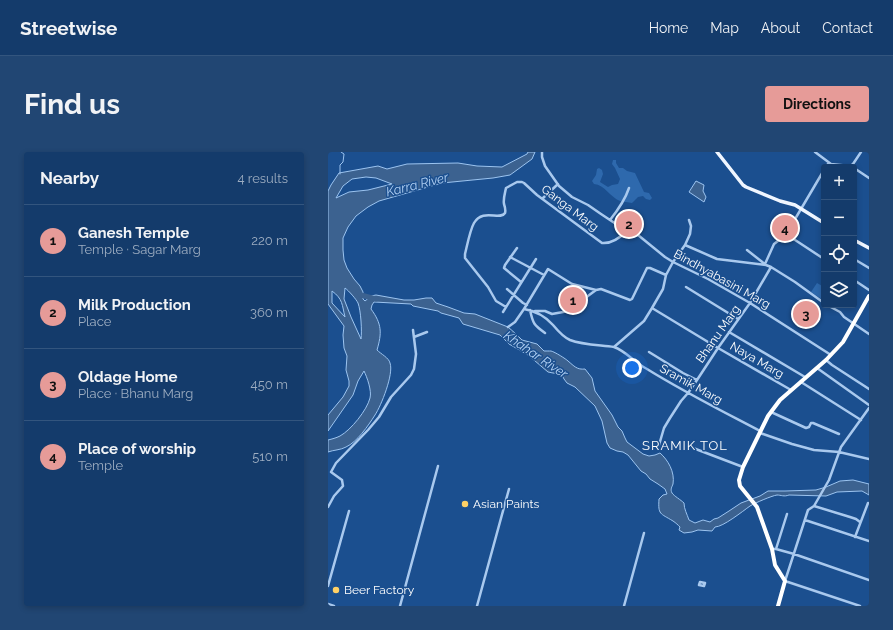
<!DOCTYPE html>
<html lang="en">
<head>
<meta charset="utf-8">
<style>
  body { margin:0; font-family:Raleway,sans-serif; background:#214673; color:#f1f3f6 }
  .controls { position:absolute; right:12px; top:12px; display:grid; overflow:hidden; border-radius:4px; box-shadow:0 2px 6px #0003 }
  .controls button { width:36px; height:36px; display:grid; place-items:center; padding:0; border:0; border-bottom:1px solid #33557e; background:#143b6b; color:#f1f3f6; font:20px sans-serif }
  .you { position:absolute; left:304px; top:216px; width:14px; height:14px; margin:-10px; border:3px solid #fff; border-radius:50%; background:#1a73e8; box-shadow:0 0 0 6px #1a73e833 }
  .badge { display:grid; place-items:center; width:26px; height:26px; border-radius:50%; background:#e69b98; color:#111; font-size:13px; font-weight:700 }
  .pin { position:absolute; translate:-50% -50%; border:2px solid #fff; box-shadow:0 1px 4px #0006 }
  .list { margin:0; padding:0; list-style:none }
  h2 { display:flex; justify-content:space-between; align-items:center; height:52px; margin:0; padding:0 16px; font-size:17px }
  h2 small { font-size:13px; font-weight:400; color:#9dadc1 }
  .list li { display:grid; grid-template-columns:26px 1fr auto; gap:12px; align-items:center; box-sizing:border-box; height:72px; padding:0 16px; border-top:1px solid #33557e }
  .list b { display:block; font-size:15px; white-space:nowrap }
  .list p { margin:0; font-size:13px; white-space:nowrap; color:#9dadc1 }
  .list em { font-size:13px; font-style:normal; color:#9dadc1 }
  .icon { flex:none; width:22px; height:22px; fill:none; stroke:currentColor; stroke-width:2; stroke-linecap:round; stroke-linejoin:round }
  .map { position:relative; flex:none; width:541px; height:454px; overflow:hidden; border-radius:4px }
  header { display:flex; align-items:center; gap:24px; box-sizing:border-box; height:56px; padding:0 20px; background:#143b6b; border-bottom:1px solid #33557e }
  header strong { font-size:19px }
  nav { display:flex; gap:22px; margin-inline-start:auto; font-size:14px }
  .intro { display:flex; align-items:center; justify-content:space-between; box-sizing:border-box; height:96px; padding:0 24px }
  h1 { margin:0; font-size:28px }
  .button { padding:10px 18px; border-radius:4px; background:#e69b98; color:#111; font-size:14px; font-weight:700 }
  main { display:flex; gap:24px; padding:0 24px }
  aside { flex:1; background:#143b6b; border-radius:4px; box-shadow:0 2px 6px #0003 }
  .map>svg:first-child { display:block }
</style>
</head>
<body>
<header>
<strong>Streetwise</strong>
<nav><a>Home</a><a>Map</a><a>About</a><a>Contact</a></nav>
</header>
<div class="intro"><h1>Find us</h1><a class="button">Directions</a></div>
<main>
<aside>
<h2>Nearby<small>4 results</small></h2>
<ul class="list">
<li><span class="badge">1</span><div><b>Ganesh Temple</b><p>Temple · Sagar Marg</p></div><em>220 m</em></li>
<li><span class="badge">2</span><div><b>Milk Production</b><p>Place</p></div><em>360 m</em></li>
<li><span class="badge">3</span><div><b>Oldage Home</b><p>Place · Bhanu Marg</p></div><em>450 m</em></li>
<li><span class="badge">4</span><div><b>Place of worship</b><p>Temple</p></div><em>510 m</em></li>
</ul>
</aside>
<div class="map">
<svg width="541" height="454" viewBox="0 0 541 454">
  <rect width="100%" height="100%" fill="#1b4f8f"/>
  <path fill="#2e69ad" d="M285,8H288V11L291,16H295L299,19L307,21L316,40L321,41L324,46L322,48L318,47L315,44L310,45L304,51C300,50 296,51 292,49C282,45 277,33 266,32L264,29L268,23L269,17L271,16L274,18L275,22L272,30L280,35L284,33L290,32L292,27L287,16L284,12Z
    M489,131L496,135V146L495,148L483,140Z"/>
  <path fill="#3c6290" stroke="#9cc4f0" fill-rule="evenodd" d="M200,0H207L204,7L182,23L165,26L114,31L51,49L40,55L28,64L20,75L15,86V98L16,108L19,116L26,127L32,134L35,140V147L37,149L43,144L48,143L76,148H86L98,146H104L108,151L120,155L136,161L147,162L180,175L188,182L194,188L209,192L216,199C219,199 221,199 223,199C227,200 238,207 240,209C246,214 249,218 257,217L264,226L267,239L284,263L290,275L294,279L297,286L299,290L315,302L321,304L327,303L332,301C340,308 347,320 345,332C344,335 342,337 344,341C346,344 353,348 356,351C356,357 359,362 361,368L367,371L375,368L382,370L386,367L390,366L401,359L413,351L432,344L440,339H457L488,338L498,335L512,329L525,328L541,332V343L534,339L509,340L498,344L461,343C456,345 453,343 449,343C443,344 427,351 422,354C415,359 395,375 387,375L384,379L370,378L364,380L356,381L351,378L352,375C350,373 348,371 345,369C332,361 330,363 331,347L335,343L339,342L337,337L330,332L322,327L318,322L313,319L300,303L295,300L289,299L282,296L279,291L274,269L267,254L247,235L239,231L236,227L234,223L232,222L225,221L220,220L200,203L181,192L172,183L135,172L131,166L113,161L110,159L85,154L83,152L46,150L44,153L43,157C54,172 54,181 49,198C53,202 61,206 62,211C66,222 53,254 47,263C40,274 29,290 18,295C13,298 5,298 0,300V288C4,287 8,286 12,284C23,278 39,258 42,246C44,239 39,225 36,219L30,229L25,243L0,279V263L15,245L21,234V229L18,218L19,204L16,196L15,183L16,174L0,152V39L3,33L11,21L50,14L59,17L79,12L130,11L149,14L174,15L199,2ZM38,25L48,26L64,32L40,38L21,40L8,46L15,34L24,27ZM17,136C21,139 28,147 30,151C33,159 34,179 33,187L23,165L16,147ZM4,139C15,147 14,153 17,165L4,151Z
    M368,29L376,33L375,39L378,45L376,50L361,40Z"/>
  <g fill="none" stroke-linecap="round" stroke-linejoin="round">
    <path stroke="#9cc4f0" stroke-width="1" d="M12,22V13L15,10L16,2L13,0"/>
    <path stroke="#3c6290" stroke-width="5" d="M30,140L33,143L48,147"/>
    <path stroke="#a9c9ee" stroke-width="2.5" d="M214,0V5L217,14L231,34L244,45L260,53L273,62L291,74L310,83L337,105L345,110L380,127L422,151L503,203
      M487,0L503,12
      M498,15L500,12H503L522,14L525,12L533,0
      M526,16L541,26
      M496,18L460,79L459,82L461,84L496,107
      M215,46L230,32
      M282,68C290,58 297,48 301,36
      M357,93L389,107L438,113L443,115
      M189,96L177,113L176,116L193,130
      M419,98L438,113
      M182,105L216,123
      M526,107L541,116
      M437,112L446,92L459,82
      M526,128L541,138
      M358,135L410,167
      M179,137L195,151L199,153
      M499,153L512,160L516,165L541,182
      M178,155L168,149L160,135L137,106V102C139,94 142,78 146,71C155,56 172,69 177,61C178,58 177,55 176,52C175,47 177,41 178,36L189,30H194L196,31L209,43L274,91C284,92 294,84 300,78
      M324,156L390,196L463,238
      M196,157L220,117L244,132L268,138
      M202,158C205,172 206,173 217,181
      M207,159H217L224,162L235,160L241,158L268,138L273,137L302,148L304,147L319,116H322L338,123
      M175,160L208,107
      M180,175L187,170L196,157C208,159 217,164 225,173C230,179 235,185 242,188C255,193 272,193 286,195C298,199 307,211 319,217C356,240 394,259 432,279
      M401,180L477,225
      M86,185L99,180
      M286,195L316,169L324,156L335,137L338,123L345,110L357,93L362,82L363,74L361,68
      M321,200L355,221L369,228
      M498,208L504,213L541,237
      M489,216L541,253
      M473,230L533,268
      M443,260L478,276L481,275L483,271H485L511,282
      M432,281L464,292L486,298L511,300L541,307
      M331,293L336,276L342,266L353,249L360,241L369,228L390,196L422,151L443,115L467,130L496,151
      M365,296L415,315
      M486,354L522,365L528,367L532,370
      M0,355L6,344L15,334L14,328L3,320L8,311L40,278L51,265L63,245L83,223L86,217L88,202L85,178
      M477,368L541,389
      M527,385L540,351
      M444,397H448L466,402L541,428
      M448,397L459,362
      M372,430L377,431L376,434L371,433Z
      M0,434L21,359
      M0,452L6,454
      M72,454L110,314
      M149,454L181,337
      M296,454L316,381
      M532,454L457,429L480,358L486,354L501,328L513,295L541,256"/>
    <path stroke="#f0f6ff" stroke-width="3.5" d="M389,0L415,33L418,35L452,49L467,53L496,71
      M526,88L541,96"/>
    <path stroke="#fff" stroke-width="4" d="M450,454L457,429L447,413L444,397L429,355L412,334L411,328L415,315L440,264L452,248L498,208L515,190L541,144"/>
  </g>
  <g fill="#ffd166" stroke="#1b4f8f" stroke-width="1.5">
    <circle cx="137" cy="352" r="4"/>
    <circle cx="8" cy="438" r="4"/>
  </g>
  <g text-anchor="middle" stroke-width="3" stroke-linejoin="round" paint-order="stroke">
    <g font-size="12" fill="#fff" stroke="#1b4f8f">
      <text transform="translate(242 56) rotate(37)" y="4">Ganga Marg</text>
      <text transform="translate(394 127) rotate(29)" y="4">Bindhyabasini Marg</text>
      <text transform="translate(390 182) rotate(-55)" y="4">Bhanu Marg</text>
      <text transform="translate(429 208) rotate(30)" y="4">Naya Marg</text>
      <text transform="translate(363 232) rotate(29)" y="4">Sramik Marg</text>
    </g>
    <g font-size="12" fill="#fff" stroke="#1b4f8f" text-anchor="start">
      <text x="145" y="356">Asian Paints</text>
      <text x="16" y="442">Beer Factory</text>
    </g>
    <g font-size="13" font-style="italic" fill="#b5d3f5" stroke="#1b4f8f">
      <text transform="translate(89 32) rotate(-14)" y="5">Karra River</text>
      <text transform="translate(208 202) rotate(34)" y="5">Khahar River</text>
    </g>
    <g font-size="13" letter-spacing="1" fill="#fff" stroke="#1b4f8f">
      <text x="357" y="298">SRAMIK TOL</text>
    </g>
  </g>
</svg>
<div class="controls">
<button>+</button>
<button>−</button>
<button><svg class="icon" aria-label="locate" viewBox="0 0 24 24"><circle cx="12" cy="12" r="6"/><path d="M12 2v4M12 18v4M2 12h4M18 12h4"/></svg></button>
<button><svg class="icon" aria-label="layers" viewBox="0 0 24 24"><path d="M12 4l9 5-9 5-9-5zM3 14l9 5 9-5"/></svg></button>
</div>
<div class="you"></div>
<div class="pin badge" style="left:245px;top:148px">1</div>
<div class="pin badge" style="left:301px;top:72px">2</div>
<div class="pin badge" style="left:478px;top:162px">3</div>
<div class="pin badge" style="left:457px;top:76px">4</div>
</div>
</main>
</body>
</html>
